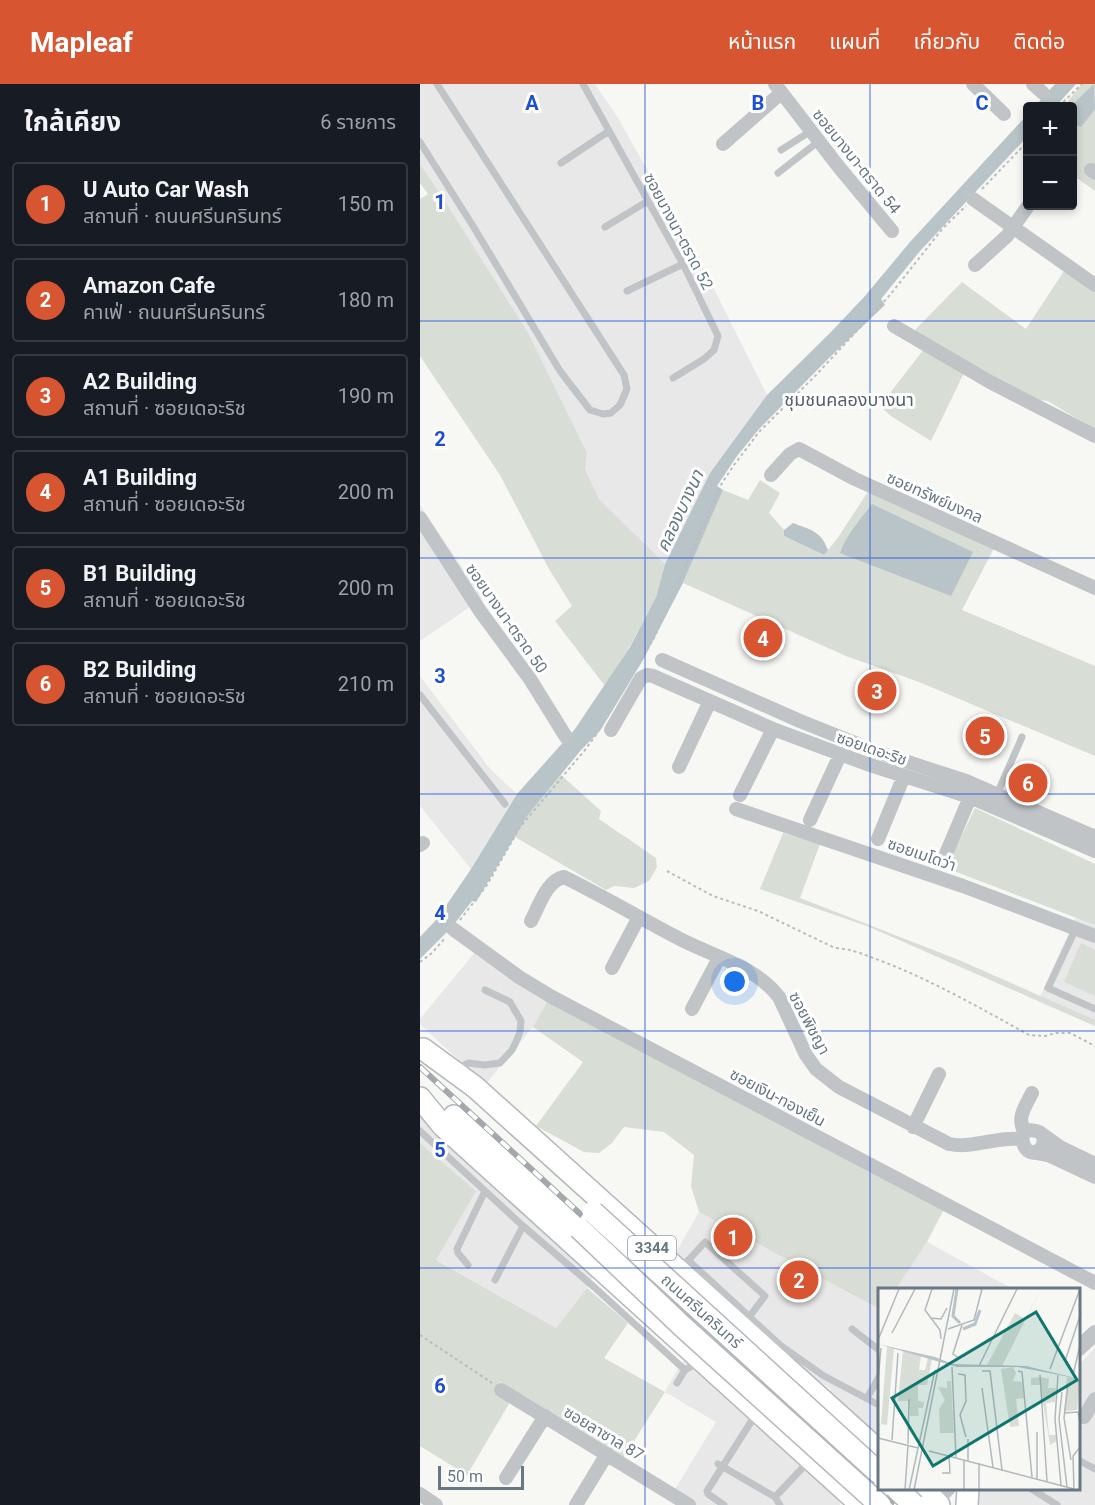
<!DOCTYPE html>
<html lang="th">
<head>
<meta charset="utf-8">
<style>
  body { margin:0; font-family:Roboto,"Noto Sans Thai",sans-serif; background:#20242c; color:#f1f3f6 }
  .controls { position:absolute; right:18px; top:18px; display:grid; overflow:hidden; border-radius:6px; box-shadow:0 3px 9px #0003 }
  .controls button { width:54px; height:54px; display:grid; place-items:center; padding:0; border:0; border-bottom:2px solid #363941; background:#171b24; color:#f1f3f6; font:30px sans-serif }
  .scale { position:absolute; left:18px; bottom:15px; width:86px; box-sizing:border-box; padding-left:6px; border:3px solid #687883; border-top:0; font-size:16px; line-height:21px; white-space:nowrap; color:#687883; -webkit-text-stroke:4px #fff; paint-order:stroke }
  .you { position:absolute; left:315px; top:898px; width:21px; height:21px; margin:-15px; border:4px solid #fff; border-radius:50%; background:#1a73e8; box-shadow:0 0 0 9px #1a73e833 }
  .badge { display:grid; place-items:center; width:39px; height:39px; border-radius:50%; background:#d85532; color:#fff; font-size:20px; font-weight:700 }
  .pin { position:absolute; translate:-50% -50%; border:3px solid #fff; box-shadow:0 2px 6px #0006 }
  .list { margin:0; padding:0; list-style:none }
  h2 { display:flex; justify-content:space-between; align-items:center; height:78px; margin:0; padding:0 24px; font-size:26px }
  h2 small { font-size:20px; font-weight:400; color:#9ea1a6 }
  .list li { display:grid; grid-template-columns:39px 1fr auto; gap:18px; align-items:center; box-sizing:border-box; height:84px; margin:0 12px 12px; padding:0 12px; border:2px solid #363941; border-radius:6px }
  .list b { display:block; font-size:22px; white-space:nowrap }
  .list p { margin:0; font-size:20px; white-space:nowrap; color:#9ea1a6 }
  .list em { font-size:20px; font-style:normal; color:#9ea1a6 }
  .map { position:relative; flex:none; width:675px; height:1421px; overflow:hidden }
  header { display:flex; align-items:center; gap:36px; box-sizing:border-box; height:84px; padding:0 30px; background:#d85532; color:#fff }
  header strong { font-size:28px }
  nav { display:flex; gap:33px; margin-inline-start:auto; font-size:21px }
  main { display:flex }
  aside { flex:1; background:#171b24 }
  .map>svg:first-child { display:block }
</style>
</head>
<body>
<header>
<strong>Mapleaf</strong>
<nav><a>หน้าแรก</a><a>แผนที่</a><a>เกี่ยวกับ</a><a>ติดต่อ</a></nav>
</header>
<main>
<aside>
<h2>ใกล้เคียง<small>6 รายการ</small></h2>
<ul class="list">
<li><span class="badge">1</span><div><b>U Auto Car Wash</b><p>สถานที่ · ถนนศรีนครินทร์</p></div><em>150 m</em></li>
<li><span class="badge">2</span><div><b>Amazon Cafe</b><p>คาเฟ่ · ถนนศรีนครินทร์</p></div><em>180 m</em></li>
<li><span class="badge">3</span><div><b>A2 Building</b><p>สถานที่ · ซอยเดอะริช</p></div><em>190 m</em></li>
<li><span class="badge">4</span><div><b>A1 Building</b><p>สถานที่ · ซอยเดอะริช</p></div><em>200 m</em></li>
<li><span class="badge">5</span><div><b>B1 Building</b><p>สถานที่ · ซอยเดอะริช</p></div><em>200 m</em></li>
<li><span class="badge">6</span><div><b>B2 Building</b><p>สถานที่ · ซอยเดอะริช</p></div><em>210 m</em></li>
</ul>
</aside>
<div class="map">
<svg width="675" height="1421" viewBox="0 0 675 1421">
  <rect width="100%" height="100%" fill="#f7f7f4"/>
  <path fill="#e7e8e7" d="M0,0H175L198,34L289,195L347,311L290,389L245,480L179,415L165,385L167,369L19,108L0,80Z
    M0,421L63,514L0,557Z
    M0,592L71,686L97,710L51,785L0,722Z
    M656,833L675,841V942L618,917Z
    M56,867L128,916L113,943L65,1001L0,940V935Z
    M0,1024L175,1189L167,1204L136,1244L15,1175L56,1107L0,1059Z
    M279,1128L459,1225V1362L410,1319L411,1305L355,1269L254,1172Z
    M507,1158L593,1205H476Z
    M675,1264V1421H554L555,1405L658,1404L659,1281Z
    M266,1274L418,1412L420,1421H270L254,1407L296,1338L245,1308L259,1283Z"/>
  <path fill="#d8ddd5" d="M662,0H675V107L653,91L652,22H644Z
    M0,80L19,108L108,249L167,369L165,385L179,415L245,480L236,513L210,562L185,602L135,537L152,522L129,485L80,391L0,272V115L8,110L0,99Z
    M644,187L675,209V346L628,317L613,315L494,247L542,198L606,245Z
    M504,265L544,289L511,357L471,332L460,322Z
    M340,396L360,409L349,429L364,446V452L404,471L417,455L449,406L574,464L542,526L675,582V672L499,598L426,572L263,499L303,406L328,416Z
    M141,691L181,727L179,735L236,774L237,783L229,797L214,804L194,802L186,806L95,753L108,731Z
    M555,724L675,780V841L526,784Z
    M363,749L400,760L380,814L539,876L675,936V942L447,842L340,805Z
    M661,859L675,866V912L644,898Z
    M128,916L524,1125L507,1158L476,1205H459V1225L279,1128L271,1102L274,1071L244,1048L204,1043L192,1059L179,1069L164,1068L116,1042L163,978L113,943Z
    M0,1059L56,1107L16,1176L136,1244L167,1204L208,1239L184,1274L245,1308L204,1373L80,1298L74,1308L90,1318L47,1391L0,1362Z"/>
  <path fill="#b9c4c8" d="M635,0H656L636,22H615Z
    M674,0L675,25L661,43L653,40L652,22H651Z
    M607,31V53L500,167L461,215L465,221L408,275L339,345L317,372L297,402L303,406L263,499L223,576L180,647L161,666L108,731L56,818L52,817L32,843L0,875V853L17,835L51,785L97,710L155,645L210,563L236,513L245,480L290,389L347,311L410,249L445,212L490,158Z
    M452,420L553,468L531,512L420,469C426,451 441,435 452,420Z
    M373,439C391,446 401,447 408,466L404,471L364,452V446Z"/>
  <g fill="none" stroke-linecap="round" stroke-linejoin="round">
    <defs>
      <path id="primary" d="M3,965L55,1003L459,1367
        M0,1014L23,1042L441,1421
        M34,1032L159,1144
        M502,1404L519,1421
        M547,1421L548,1404"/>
    </defs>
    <use href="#primary" stroke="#b4b8bb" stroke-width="24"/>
    <path stroke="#babdbf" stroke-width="2" stroke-dasharray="3 3" stroke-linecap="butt" d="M639,22L662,0
      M562,105L608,57
      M218,581L234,554L302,399L314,381L339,348L396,291L470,211L523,144L546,122
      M247,787L293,812L338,827L415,864C434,865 447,872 464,878C515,898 562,925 609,951L625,952L636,949H650L675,962
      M40,836L67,801L100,743L165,666L178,648
      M0,878L12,869L25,854
      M0,1251L72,1299"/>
    <path stroke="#c0c4c7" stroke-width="7" d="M163,0L263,180L298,252L294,266L284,275L253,294
      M0,58L53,142L140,287L170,326L183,330L191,329L200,321L207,305L204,291L17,0
      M361,66L391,47
      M141,79L189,47
      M358,89L399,57
      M185,143L228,117
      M207,207L263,180
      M0,611L85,720
      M577,710L602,653
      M656,844L628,904L675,925
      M36,986L48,979L65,981L80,979L92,966L96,958L100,948L101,937L90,918L65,906
      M0,1047L103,1142L174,1203L265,1286
      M268,1176L360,1261L404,1292L459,1321
      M266,1179L285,1158L345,1212L329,1233
      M48,1181L38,1169L37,1165L65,1107
      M75,1196L103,1142
      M432,1245L459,1266
      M257,1299L265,1286L279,1278
      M447,1314L459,1293
      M658,1376L675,1385
      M298,1380L355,1413L360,1421
      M610,1404L637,1421
      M355,1413L388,1378
      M304,1421L288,1410L287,1407L336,1330"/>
    <path stroke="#c0c4c7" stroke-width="14" d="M355,0L418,82L472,147
      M553,0L584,30
      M613,0L623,9
      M303,60L361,9
      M671,86L675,89
      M553,115L675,201
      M555,181L587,152L608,122
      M474,242L570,298L675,352
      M351,391L370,370L379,365L435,395L675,504
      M0,434L60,527L110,595L146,653
      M242,576L380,637L460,669L546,697L675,753
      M191,646L221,594L227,591L233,592L353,645L447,680L550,713L675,767
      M259,683L290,617
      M320,711L353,645
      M316,725L543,802L675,852
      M390,736L420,671
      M458,755L484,692
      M0,761L3,759
      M523,777L550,713
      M111,837C119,822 127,796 144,793C185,813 223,836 264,857C296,873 336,883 359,913L386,971L396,985L419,1003L529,1060C554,1065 576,1052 602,1055
      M33,845L99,893L132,913L675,1199
      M192,884L219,833
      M272,925L299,874
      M493,1043L519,990
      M605,1049C596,1034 605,1023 612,1009
      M622,1050C624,1055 625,1060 621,1064C605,1083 590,1037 619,1048L640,1063L675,1080
      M612,1068L628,1071L675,1093
      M81,1306L269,1421
      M664,1333L675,1315
      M86,1394L125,1332
      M0,1410L16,1421
      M156,1421L187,1370"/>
    <path stroke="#c0c4c7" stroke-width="16" d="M658,1265L675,1249
      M510,1421L528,1404"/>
    <use href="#primary" stroke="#fff" stroke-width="21"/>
    <defs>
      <path id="rail" d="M0,983L459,1404
        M459,1404L477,1421"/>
    </defs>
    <use href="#rail" stroke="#a2a8ac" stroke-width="6"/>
    <use href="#rail" stroke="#fff" stroke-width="4" stroke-dasharray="11" stroke-linecap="butt"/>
    <defs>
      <path id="primary-bridge" d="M173,1128L459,1389
        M159,1144L262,1242L460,1421
        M476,1404L494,1421"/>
    </defs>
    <use href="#primary-bridge" stroke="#b4b8bb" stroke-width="24" stroke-linecap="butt"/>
    <use href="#primary-bridge" stroke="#fff" stroke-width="21"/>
  </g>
  <path fill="none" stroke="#1d4ed8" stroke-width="1.5" stroke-opacity="0.55" d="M225,0V1421M450,0V1421M0,237H675M0,474H675M0,710H675M0,947H675M0,1184H675"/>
  <g text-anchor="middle" stroke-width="6" stroke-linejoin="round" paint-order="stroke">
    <rect fill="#fff" stroke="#95a0a8" stroke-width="1.5" x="208" y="1152" width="48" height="24" rx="4.5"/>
    <g font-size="15" font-weight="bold" fill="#687883">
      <text x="232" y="1169">3344</text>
    </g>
    <g font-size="16" fill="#687883" stroke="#fff">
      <text transform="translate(437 77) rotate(51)" y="6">ซอยบางนา-ตราด 54</text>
      <text transform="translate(259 147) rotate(62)" y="6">ซอยบางนา-ตราด 52</text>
      <text transform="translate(515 413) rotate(24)" y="6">ซอยทรัพย์มงคล</text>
      <text transform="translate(87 534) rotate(55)" y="6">ซอยบางนา-ตราด 50</text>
      <text transform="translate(452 664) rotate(19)" y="6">ซอยเดอะริช</text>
      <text transform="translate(502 770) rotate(19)" y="6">ซอยเมโดว่า</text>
      <text transform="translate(390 939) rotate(62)" y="6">ซอยพิชญา</text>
      <text transform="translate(358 1013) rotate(28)" y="6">ซอยเงิน-ทองเย็น</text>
      <text transform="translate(282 1227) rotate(42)" y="6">ถนนศรีนครินทร์</text>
      <text transform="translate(184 1349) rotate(31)" y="6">ซอยลาซาล 87</text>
    </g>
    <g font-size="18" fill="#556069" stroke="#fff">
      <text x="429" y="322">ชุมชนคลองบางนา</text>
    </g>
    <g font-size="18" font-style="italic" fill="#63787f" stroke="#fff">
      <text transform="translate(260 427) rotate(-65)" y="6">คลองบางนา</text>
    </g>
  </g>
  <g transform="translate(458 1204)">
    <rect width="202" height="202" fill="#f7f7f4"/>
    <path d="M163,1L124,78L108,79L137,25L147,31ZM9,59L16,60L9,137L3,136ZM25,62L43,68L41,82H47L50,70L54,71L49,97H40V113L46,114L45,120H40L41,128H32L30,113H20ZM135,79L138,85L135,93L144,94L146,110L138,111L141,138L132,139L123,81ZM163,89L171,91L170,100H178L177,114L168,115L171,147H178L179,153L172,157L162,97H153V90ZM189,89L202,91L199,122L186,123ZM69,93H73L76,145H62L61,121L67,112L60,99L69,100Z" fill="#d8ddd5"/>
    <path d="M0,56L57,69L75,76L148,78L202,91L140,79H79Z" fill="#b9c4c8"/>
    <path fill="none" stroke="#b9c4c8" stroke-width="3" d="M79,1L75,28L82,35M85,41L97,36L102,22"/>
    <path fill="none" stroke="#b1b9bd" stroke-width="1.5" d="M54,1L47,22L62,42L63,51M52,30L63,31L69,20M70,41L96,32L104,1M14,45L37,1M0,52L21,1M81,70L75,66L84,37M187,73L203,25M101,78L139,1M74,79L78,169M172,81L202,1M104,83H112L124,182M140,83L144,84L154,189M80,86L87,87L88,113L82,127L88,149M162,87L169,193M180,87L177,131L183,197M195,87L203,53M0,92L3,60M190,97L186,130L193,172M104,100L115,179M184,104L181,131L189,199M186,125L200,124L203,142M159,144V191M0,150L40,160M90,151V173M14,152L20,65M30,156L31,111M51,163L196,201L195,168L203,158M86,172V202M64,185H72L71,168M27,202L30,157M31,202L57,82M36,202L76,1M101,202V175"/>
    <path fill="#0f766e" fill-opacity="0.15" stroke="#0f766e" stroke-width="3" d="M158,24L199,92L55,178L14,110Z"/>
    <rect width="202" height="202" fill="none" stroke="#687883" stroke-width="3"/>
  </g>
  <g font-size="20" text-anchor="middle" font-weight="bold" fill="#1d4ed8" stroke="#fff" stroke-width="6" stroke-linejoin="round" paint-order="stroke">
    <text x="112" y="26">A</text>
    <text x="338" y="26">B</text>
    <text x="562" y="26">C</text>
    <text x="20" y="125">1</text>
    <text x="20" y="362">2</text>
    <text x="20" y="599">3</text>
    <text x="20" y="836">4</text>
    <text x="20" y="1073">5</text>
    <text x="20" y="1309">6</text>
  </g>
</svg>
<div class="controls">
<button>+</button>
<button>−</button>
</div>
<div class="scale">50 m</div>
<div class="you"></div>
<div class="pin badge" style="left:313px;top:1153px">1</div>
<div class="pin badge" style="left:379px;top:1196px">2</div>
<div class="pin badge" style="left:457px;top:607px">3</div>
<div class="pin badge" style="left:343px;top:554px">4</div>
<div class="pin badge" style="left:565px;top:652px">5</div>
<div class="pin badge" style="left:608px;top:699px">6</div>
</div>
</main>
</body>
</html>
